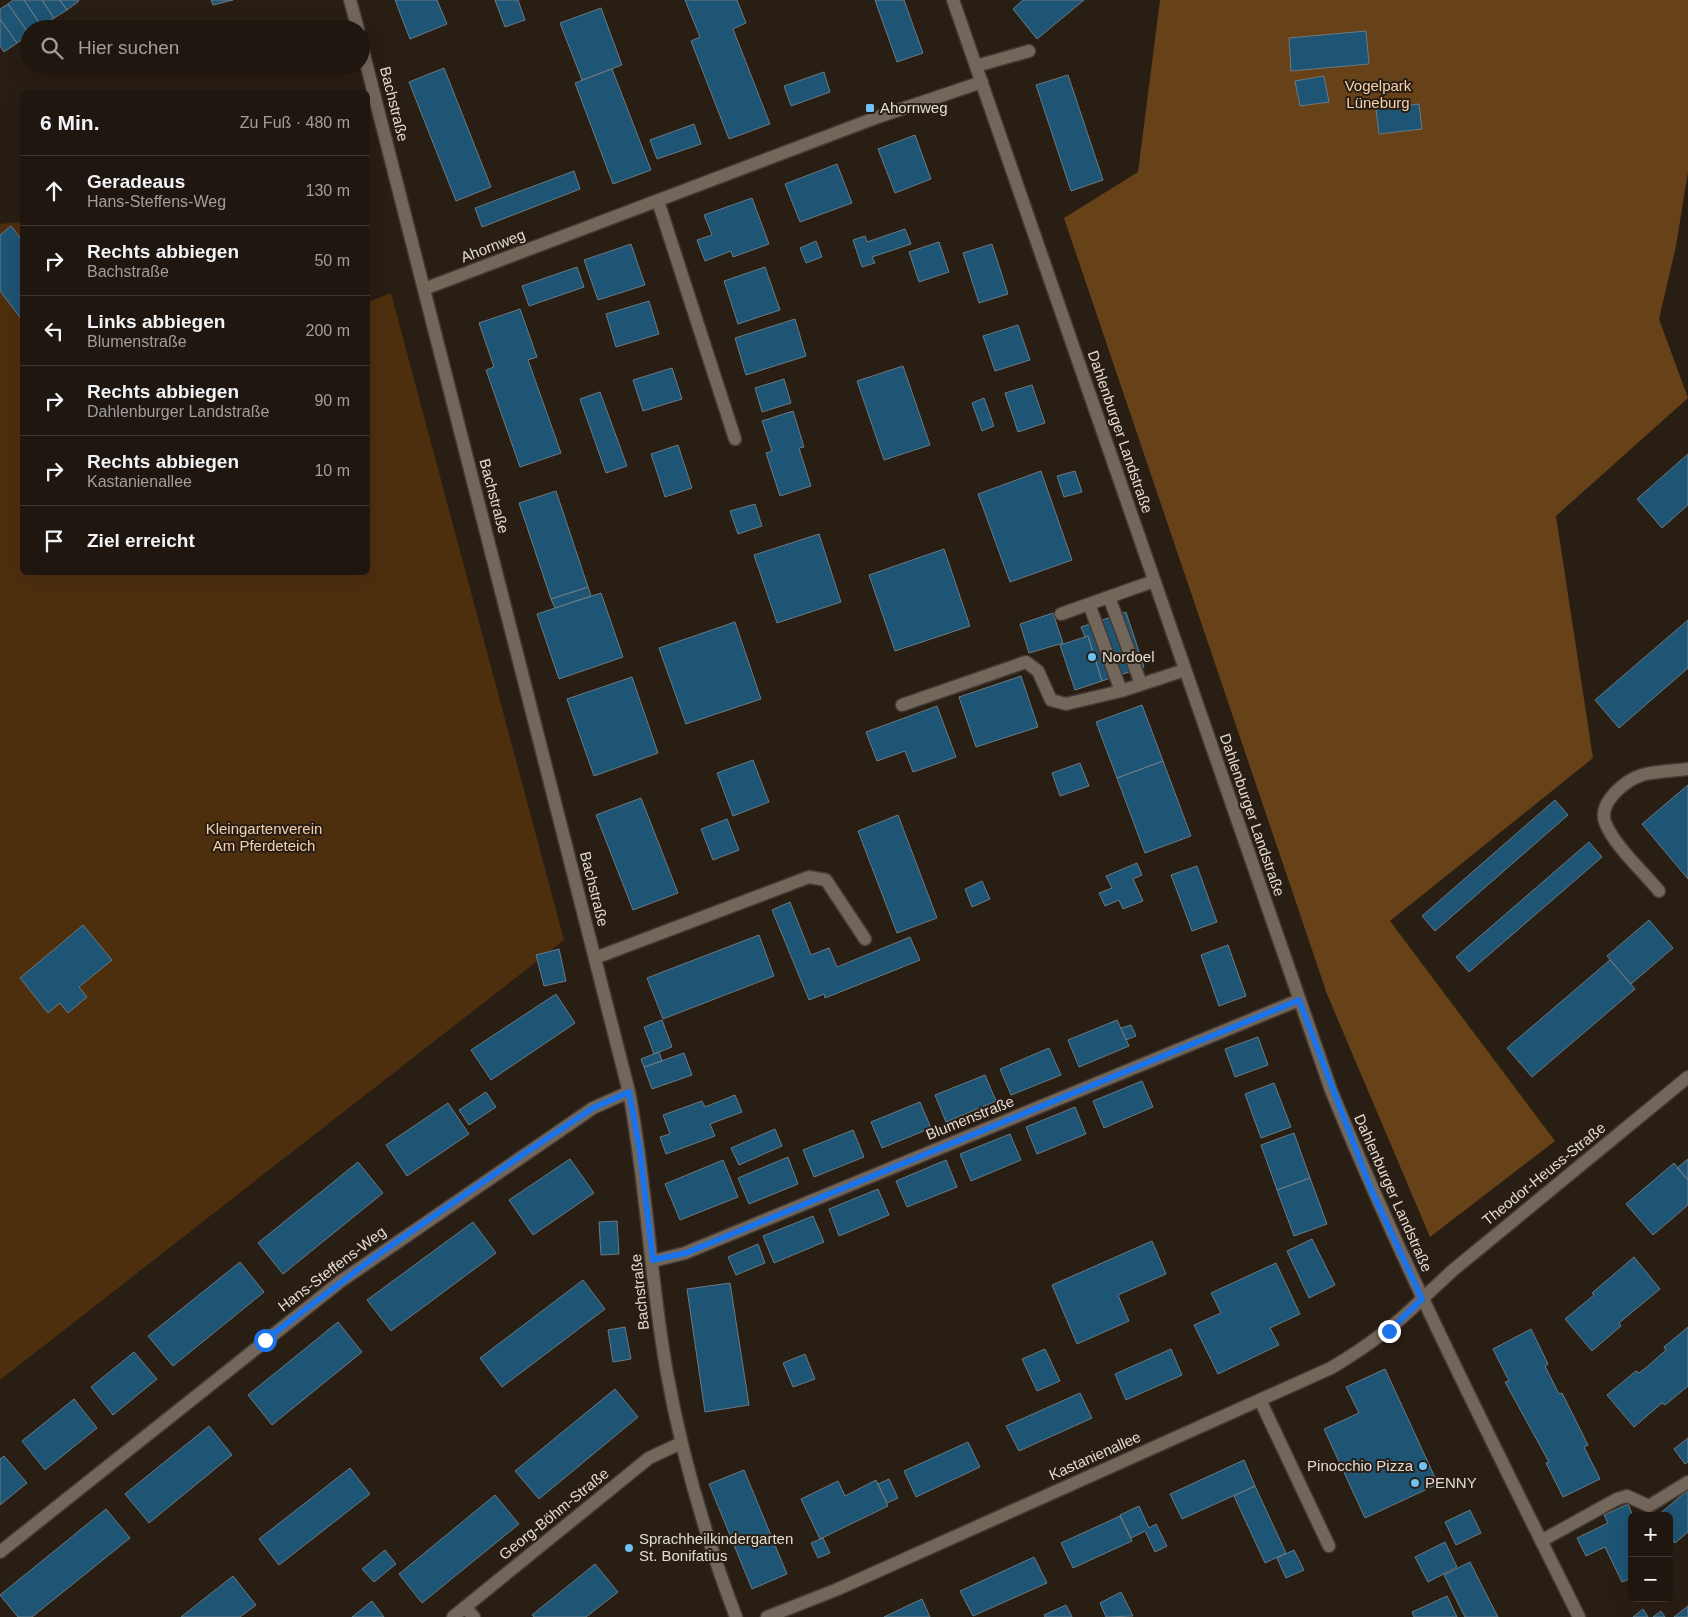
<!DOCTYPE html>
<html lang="de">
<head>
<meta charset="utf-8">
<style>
  body { margin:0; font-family:Helvetica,sans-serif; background:#2c231d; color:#f1f3f6 }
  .controls { position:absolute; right:15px; bottom:15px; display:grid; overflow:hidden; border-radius:8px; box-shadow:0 5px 20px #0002 }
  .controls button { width:45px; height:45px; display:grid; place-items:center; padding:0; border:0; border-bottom:1px solid #3c352f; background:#1f160f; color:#f1f3f6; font:25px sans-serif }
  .stop { position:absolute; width:15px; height:15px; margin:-11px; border:4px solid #1a73e8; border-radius:50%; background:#fff }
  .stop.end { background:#1a73e8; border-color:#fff; box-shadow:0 1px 5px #0008 }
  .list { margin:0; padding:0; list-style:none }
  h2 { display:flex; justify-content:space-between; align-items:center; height:65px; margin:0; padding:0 20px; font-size:21px }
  h2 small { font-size:16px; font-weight:400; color:#a19f9e }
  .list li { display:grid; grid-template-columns:32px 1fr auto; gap:15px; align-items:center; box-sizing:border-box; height:70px; padding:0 20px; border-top:1px solid #3c352f }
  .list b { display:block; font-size:19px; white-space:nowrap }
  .list p { margin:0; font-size:16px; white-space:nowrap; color:#a19f9e }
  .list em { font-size:16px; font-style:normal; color:#a19f9e }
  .icon { flex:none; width:28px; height:28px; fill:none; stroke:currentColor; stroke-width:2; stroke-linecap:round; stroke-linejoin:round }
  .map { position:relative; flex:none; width:1688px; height:1617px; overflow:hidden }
  .search { position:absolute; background:#1f160f; box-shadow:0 5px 20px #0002; left:20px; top:20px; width:350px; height:55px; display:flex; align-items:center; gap:12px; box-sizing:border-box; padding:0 18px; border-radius:28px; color:#a19f9e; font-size:19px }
  .panel { position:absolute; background:#1f160f; box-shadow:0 5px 20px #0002; left:20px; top:90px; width:350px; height:485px; border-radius:8px }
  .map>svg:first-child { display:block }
</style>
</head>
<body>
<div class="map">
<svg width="1688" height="1617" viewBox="0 0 1688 1617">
  <rect width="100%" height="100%" fill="#291e14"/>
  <path fill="#4d2f0e" d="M20,222L22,225V572H368V302L391,293L564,940L0,1380V224Z"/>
  <path fill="#674117" d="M1160,0H1688V172L1676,246L1659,319L1688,398L1556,516L1593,758L1390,921L1555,1141L1430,1237L1327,994L1064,218L1138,172Z"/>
  <path fill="#1e5474" stroke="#6a7a84" d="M13,0H24L42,27L29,29V34L8,4Z
    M24,0H42L54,18L42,27Z
    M42,0H60L67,10L54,18Z
    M60,0H78L79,1L67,10Z
    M211,0H233L213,5Z
    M395,0H437L447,24L410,39Z
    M495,0H518L525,20L505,27Z
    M685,0H737L746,23L733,29L770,124L729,139L691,41L700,37Z
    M875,0H904L923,53L897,62Z
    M1023,0H1084L1037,39L1013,9Z
    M8,4L29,34L17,43L0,19V9Z
    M601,8L622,65L582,80L560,23Z
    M0,19L17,43L4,52L0,46Z
    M1366,31L1369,64L1291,71L1289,38Z
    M444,68L491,187L456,201L409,82Z
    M612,69L651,170L613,184L575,83Z
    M824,72L830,92L791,106L784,86Z
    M1068,75L1103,180L1071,191L1036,85Z
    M1324,76L1329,102L1300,106L1295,81Z
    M1419,104L1422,129L1379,134L1376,109Z
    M694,124L701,144L657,159L650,140Z
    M915,135L931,179L895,193L878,149Z
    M837,164L852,203L800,222L785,184Z
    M574,171L580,189L482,227L475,208Z
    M752,198L769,244L733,257L731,251L705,261L697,240L712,235L704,215Z
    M11,226L22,240V320L0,291V235Z
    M905,229L911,244L872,257L875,263L862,267L853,240L865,236L867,242Z
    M816,241L822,257L806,263L800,248Z
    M939,242L949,272L919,282L909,252Z
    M631,244L645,285L598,300L584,260Z
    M992,244L1008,294L979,303L963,253Z
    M577,267L584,287L529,306L522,286Z
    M765,267L780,310L738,324L724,281Z
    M649,301L659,334L616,347L606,314Z
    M520,309L537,357L528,360L561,453L520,467L486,370L494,367L479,323Z
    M795,319L806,356L746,375L735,338Z
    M1018,325L1030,360L995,371L983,336Z
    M903,366L930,445L884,460L857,381Z
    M672,368L682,399L643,411L633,380Z
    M784,379L791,403L762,412L755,388Z
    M1032,385L1045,423L1018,432L1005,393Z
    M600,392L627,466L606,473L580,399Z
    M984,398L994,426L982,431L972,403Z
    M793,411L804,447L799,448L811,486L780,496L766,453L772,451L762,421Z
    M678,445L692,488L665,497L651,454Z
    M1688,454V505L1662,528L1637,499Z
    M1041,471L1072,560L1010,582L978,494Z
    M1075,471L1082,492L1064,497L1057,476Z
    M556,491L588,587L551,599L519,503Z
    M755,504L762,526L738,534L730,511Z
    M819,534L841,602L777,623L754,555Z
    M944,549L970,626L895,651L869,575Z
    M588,587L591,596L555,608L551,599Z
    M601,593L623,657L559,679L537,614Z
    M1126,612L1144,667L1102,681L1088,636L1085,637L1081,627Z
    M1053,613L1063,643L1029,653L1020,624Z
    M1688,620V668L1619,728L1595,700Z
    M735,622L761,699L686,724L659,648Z
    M1088,636L1102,681L1075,690L1060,645Z
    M1021,676L1038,727L976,747L959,697Z
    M632,677L658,753L594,776L567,699Z
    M1142,705L1163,761L1117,778L1096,722Z
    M937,706L956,757L913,772L905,751L877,761L866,732Z
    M753,760L769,802L733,816L717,773Z
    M1163,761L1191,836L1145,853L1117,778Z
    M1080,763L1089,786L1060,796L1052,773Z
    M1688,785V879L1642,824Z
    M641,798L678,893L633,910L596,815Z
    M1555,800L1568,815L1435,931L1422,916Z
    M898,815L937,918L897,933L858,831Z
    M727,819L739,850L713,860L701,829Z
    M1589,842L1602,857L1469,972L1456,957Z
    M1137,863L1142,875L1133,879L1143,901L1123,909L1119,900L1105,906L1099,893L1112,888L1106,876Z
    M1197,866L1217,922L1192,931L1171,875Z
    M982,881L990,899L972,907L965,889Z
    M790,902L811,955L829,948L837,967L910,937L920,960L825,998L824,994L809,1000L772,910Z
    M1649,920L1673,948L1631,984L1607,956Z
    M83,925L112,960L79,987L87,997L68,1013L60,1003L48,1013L20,978Z
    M759,935L774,976L663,1019L647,978Z
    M1228,945L1246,996L1219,1006L1201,955Z
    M559,949L566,981L544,986L536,955Z
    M1610,960L1635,989L1532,1077L1507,1048Z
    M556,994L575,1023L491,1080L471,1050Z
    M662,1020L672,1047L654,1054L644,1027Z
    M1117,1020L1129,1046L1079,1067L1068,1040Z
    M1131,1025L1136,1036L1126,1040L1121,1028Z
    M1258,1037L1268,1065L1235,1077L1225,1049Z
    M1049,1048L1061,1075L1011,1095L1000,1069Z
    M659,1052L662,1061L644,1067L641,1059Z
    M684,1053L692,1075L652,1089L644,1067Z
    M985,1075L996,1101L946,1122L935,1095Z
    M1142,1081L1153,1107L1104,1128L1093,1101Z
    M1274,1083L1291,1127L1261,1138L1245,1094Z
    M486,1092L496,1107L469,1125L459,1110Z
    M735,1095L742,1112L710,1124L715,1136L666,1154L660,1137L670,1134L663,1115L702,1101L705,1107Z
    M920,1102L931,1128L882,1148L871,1122Z
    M448,1103L469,1134L407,1176L386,1145Z
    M1075,1107L1086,1134L1037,1154L1026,1127Z
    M775,1129L782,1146L739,1165L731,1148Z
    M853,1130L864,1157L814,1177L803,1150Z
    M1294,1133L1310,1178L1277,1190L1261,1145Z
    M1010,1134L1021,1160L971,1181L960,1154Z
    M788,1157L798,1184L749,1204L738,1178Z
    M570,1159L594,1193L533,1235L509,1200Z
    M1688,1159V1180L1677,1168Z
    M723,1160L738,1197L680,1220L665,1184Z
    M946,1160L957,1187L907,1207L896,1181Z
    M358,1162L383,1193L283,1274L258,1243Z
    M1674,1163L1688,1180V1205L1653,1235L1626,1204Z
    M1310,1178L1327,1224L1294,1236L1277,1190Z
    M878,1189L889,1215L839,1236L829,1209Z
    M813,1216L824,1242L774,1263L763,1236Z
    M617,1221L619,1254L601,1255L599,1222Z
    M473,1222L496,1253L391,1331L367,1300Z
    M1312,1239L1335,1285L1309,1298L1287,1251Z
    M1152,1241L1166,1274L1118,1295L1129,1321L1077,1344L1052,1285Z
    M758,1244L765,1263L736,1275L728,1257Z
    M1634,1257L1660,1289L1619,1323L1621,1326L1592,1351L1565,1319L1594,1295L1592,1293Z
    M240,1262L264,1292L173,1366L148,1336Z
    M1276,1263L1300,1314L1270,1328L1279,1345L1218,1374L1194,1325L1221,1313L1211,1293Z
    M583,1280L605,1309L502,1387L480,1358Z
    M730,1283L749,1405L705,1412L687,1289Z
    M338,1322L362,1352L272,1425L248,1395Z
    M625,1327L631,1359L613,1362L608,1330Z
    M1688,1327V1386L1665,1405L1662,1403L1634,1427L1607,1395L1636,1371L1639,1373L1648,1366L1666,1350L1664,1347Z
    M1531,1329L1548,1364L1545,1366L1559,1394L1562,1393L1588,1445L1584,1447L1600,1479L1563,1497L1546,1463L1549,1462L1505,1382L1509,1381L1493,1349Z
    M1045,1349L1060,1381L1037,1391L1022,1359Z
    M1171,1349L1182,1375L1126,1400L1115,1374Z
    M134,1352L157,1379L113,1415L91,1387Z
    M805,1354L815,1379L793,1387L783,1363Z
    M1385,1369L1438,1484L1365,1518L1324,1429L1359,1413L1346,1387Z
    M615,1389L638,1417L539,1499L515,1471Z
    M1080,1393L1092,1418L1019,1451L1006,1426Z
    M74,1399L97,1428L45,1470L22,1441Z
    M209,1426L232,1455L149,1523L125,1494Z
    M1688,1438V1462L1685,1464L1674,1449Z
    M968,1442L980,1467L916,1497L904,1471Z
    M4,1456L27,1483L0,1505V1459Z
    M1244,1460L1255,1486L1182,1519L1170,1494Z
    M350,1468L370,1494L279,1565L259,1539Z
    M744,1470L787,1574L752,1589L709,1484Z
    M889,1479L898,1498L887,1503L878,1484Z
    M876,1480L888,1506L820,1539L801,1499L838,1481L845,1496Z
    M1255,1486L1286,1553L1265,1563L1234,1496Z
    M1688,1490V1532L1675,1543L1669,1535V1516H1657Z
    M495,1495L519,1524L422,1603L399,1574Z
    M1628,1504L1633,1516L1632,1578L1622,1582L1605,1547L1586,1556L1577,1538L1608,1523L1604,1515Z
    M1139,1506L1149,1528L1156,1524L1167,1546L1155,1552L1145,1531L1131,1538L1120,1515Z
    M106,1509L130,1538L32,1617H18L0,1595Z
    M1470,1510L1481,1533L1456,1545L1445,1522Z
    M1120,1516L1132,1541L1073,1568L1061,1543Z
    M823,1538L830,1553L818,1558L811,1543Z
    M1445,1542L1457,1567L1428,1582L1415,1557Z
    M385,1550L396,1564L374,1582L362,1569Z
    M1294,1550L1304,1570L1286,1578L1277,1558Z
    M1034,1557L1047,1583L973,1616L960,1591Z
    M1470,1562L1480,1582L1498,1617H1465L1444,1575Z
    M595,1564L618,1592L586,1617H534L532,1615Z
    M233,1576L256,1605L240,1617H181Z
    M1121,1592L1133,1616L1106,1617L1100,1603Z
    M1447,1596L1457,1617H1414L1412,1612Z
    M922,1599L930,1617H884L907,1606Z
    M372,1601L384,1617H352Z
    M1066,1605L1072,1617H1045L1044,1615Z
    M1688,1606V1617H1674Z
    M1643,1609L1648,1617H1633Z
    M1661,1611L1665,1617H1653Z"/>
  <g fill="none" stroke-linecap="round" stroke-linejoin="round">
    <defs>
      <path id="lane" d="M976,66L1029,51
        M1154,581L1089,604L1121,691L1185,670
        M1109,597L1141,684
        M1061,614L1089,604
        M902,705L1026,662L1038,671L1051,700L1066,704L1121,691
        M1260,1400L1329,1546
        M1541,1541L1617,1499L1627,1496L1649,1506L1688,1482
        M465,1607L474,1617"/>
      <path id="street" d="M350,0L358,29
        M361,43L629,1092C647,1186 650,1280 667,1373C682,1457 706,1538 736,1617
        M658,201L735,439
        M424,289L878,117L982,82
        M1659,891C1643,871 1614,846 1605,822C1598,802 1626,780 1642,775C1657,771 1673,771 1688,769
        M595,958L809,877L826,880L865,939
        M653,1261L685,1253L1299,1000
        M0,1552L341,1281L593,1108L629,1092
        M453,1617L649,1458L681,1443
        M767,1617L838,1589L1331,1368C1365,1348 1394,1327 1422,1299"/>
      <path id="secondary" d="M953,0L1331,1090C1404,1270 1493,1443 1579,1617
        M1422,1299L1452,1271L1688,1077"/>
    </defs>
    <use href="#lane" stroke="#433b35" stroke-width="15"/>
    <use href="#street" stroke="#433b35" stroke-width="15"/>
    <use href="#secondary" stroke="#433b35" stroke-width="15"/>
    <use href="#lane" stroke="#73665b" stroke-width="12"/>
    <use href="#street" stroke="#73665b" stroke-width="12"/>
    <use href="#secondary" stroke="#73665b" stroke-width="12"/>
  </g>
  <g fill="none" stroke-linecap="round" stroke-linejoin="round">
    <path stroke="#1a73e8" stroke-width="6" d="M265,1340L376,1256L522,1155L593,1108L629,1092L640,1152L653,1260L686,1253L1299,1000L1371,1189L1422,1299L1389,1331"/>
  </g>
  <g fill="#70c1f4" stroke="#291e14" stroke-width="2">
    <rect x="865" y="103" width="10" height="10" rx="2.5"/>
    <circle cx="1092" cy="657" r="5"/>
    <circle cx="1423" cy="1466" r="5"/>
    <circle cx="1415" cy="1483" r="5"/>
    <circle cx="629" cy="1548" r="5"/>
  </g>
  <g text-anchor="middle" stroke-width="4" stroke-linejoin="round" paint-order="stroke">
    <g font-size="15" fill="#f5d0ad" stroke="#291e14">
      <text x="1378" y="91">Vogelpark<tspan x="1378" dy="17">Lüneburg</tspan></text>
      <text x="264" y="834">Kleingartenverein<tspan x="264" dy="17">Am Pferdeteich</tspan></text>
    </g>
    <g font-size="15" fill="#e3dbd5" stroke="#291e14">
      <text transform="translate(394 104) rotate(76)" y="5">Bachstraße</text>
      <text transform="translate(493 246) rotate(-21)" y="5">Ahornweg</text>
      <text transform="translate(1120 432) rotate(71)" y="5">Dahlenburger Landstraße</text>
      <text transform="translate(494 496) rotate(75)" y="5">Bachstraße</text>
      <text transform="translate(1252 815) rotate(71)" y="5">Dahlenburger Landstraße</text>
      <text transform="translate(594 889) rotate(76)" y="5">Bachstraße</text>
      <text transform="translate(970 1118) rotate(-22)" y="5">Blumenstraße</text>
      <text transform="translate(1544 1174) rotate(-39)" y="5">Theodor-Heuss-Straße</text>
      <text transform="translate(1393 1193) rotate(66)" y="5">Dahlenburger Landstraße</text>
      <text transform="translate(332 1269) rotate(-37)" y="5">Hans-Steffens-Weg</text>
      <text transform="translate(640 1292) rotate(-96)" y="5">Bachstraße</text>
      <text transform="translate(1095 1456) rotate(-24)" y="5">Kastanienallee</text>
      <text transform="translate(554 1514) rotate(-39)" y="5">Georg-Böhm-Straße</text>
    </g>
    <g font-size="15" fill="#e3dbd5" stroke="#291e14" text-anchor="start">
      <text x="880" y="113">Ahornweg</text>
      <text x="1102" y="662">Nordoel</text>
      <text x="1413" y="1471" text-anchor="end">Pinocchio Pizza</text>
      <text x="1425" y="1488">PENNY</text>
      <text x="639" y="1544">Sprachheilkindergarten<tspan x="639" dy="17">St. Bonifatius</tspan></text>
    </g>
  </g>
</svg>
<div class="controls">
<button>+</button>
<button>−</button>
</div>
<div class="stop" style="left:265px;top:1340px"></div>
<div class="stop end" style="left:1389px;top:1331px"></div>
<div class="search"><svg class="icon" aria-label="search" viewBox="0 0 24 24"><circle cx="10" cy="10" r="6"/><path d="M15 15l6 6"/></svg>Hier suchen</div>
<section class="panel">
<h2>6 Min.<small>Zu Fuß · 480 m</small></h2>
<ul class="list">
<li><svg class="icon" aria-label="ahead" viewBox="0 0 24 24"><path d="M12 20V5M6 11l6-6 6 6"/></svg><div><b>Geradeaus</b><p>Hans-Steffens-Weg</p></div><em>130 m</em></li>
<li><svg class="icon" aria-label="right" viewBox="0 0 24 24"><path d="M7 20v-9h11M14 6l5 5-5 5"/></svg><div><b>Rechts abbiegen</b><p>Bachstraße</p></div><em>50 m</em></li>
<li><svg class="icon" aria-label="left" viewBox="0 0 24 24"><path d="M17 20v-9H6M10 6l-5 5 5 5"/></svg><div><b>Links abbiegen</b><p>Blumenstraße</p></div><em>200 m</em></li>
<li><svg class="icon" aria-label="right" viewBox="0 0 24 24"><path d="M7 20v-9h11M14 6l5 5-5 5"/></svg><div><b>Rechts abbiegen</b><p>Dahlenburger Landstraße</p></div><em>90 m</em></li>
<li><svg class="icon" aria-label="right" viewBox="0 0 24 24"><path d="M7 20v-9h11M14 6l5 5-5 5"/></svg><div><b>Rechts abbiegen</b><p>Kastanienallee</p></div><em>10 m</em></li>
<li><svg class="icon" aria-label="arrive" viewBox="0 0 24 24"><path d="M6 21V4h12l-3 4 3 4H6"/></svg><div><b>Ziel erreicht</b></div></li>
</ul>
</section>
</div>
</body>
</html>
